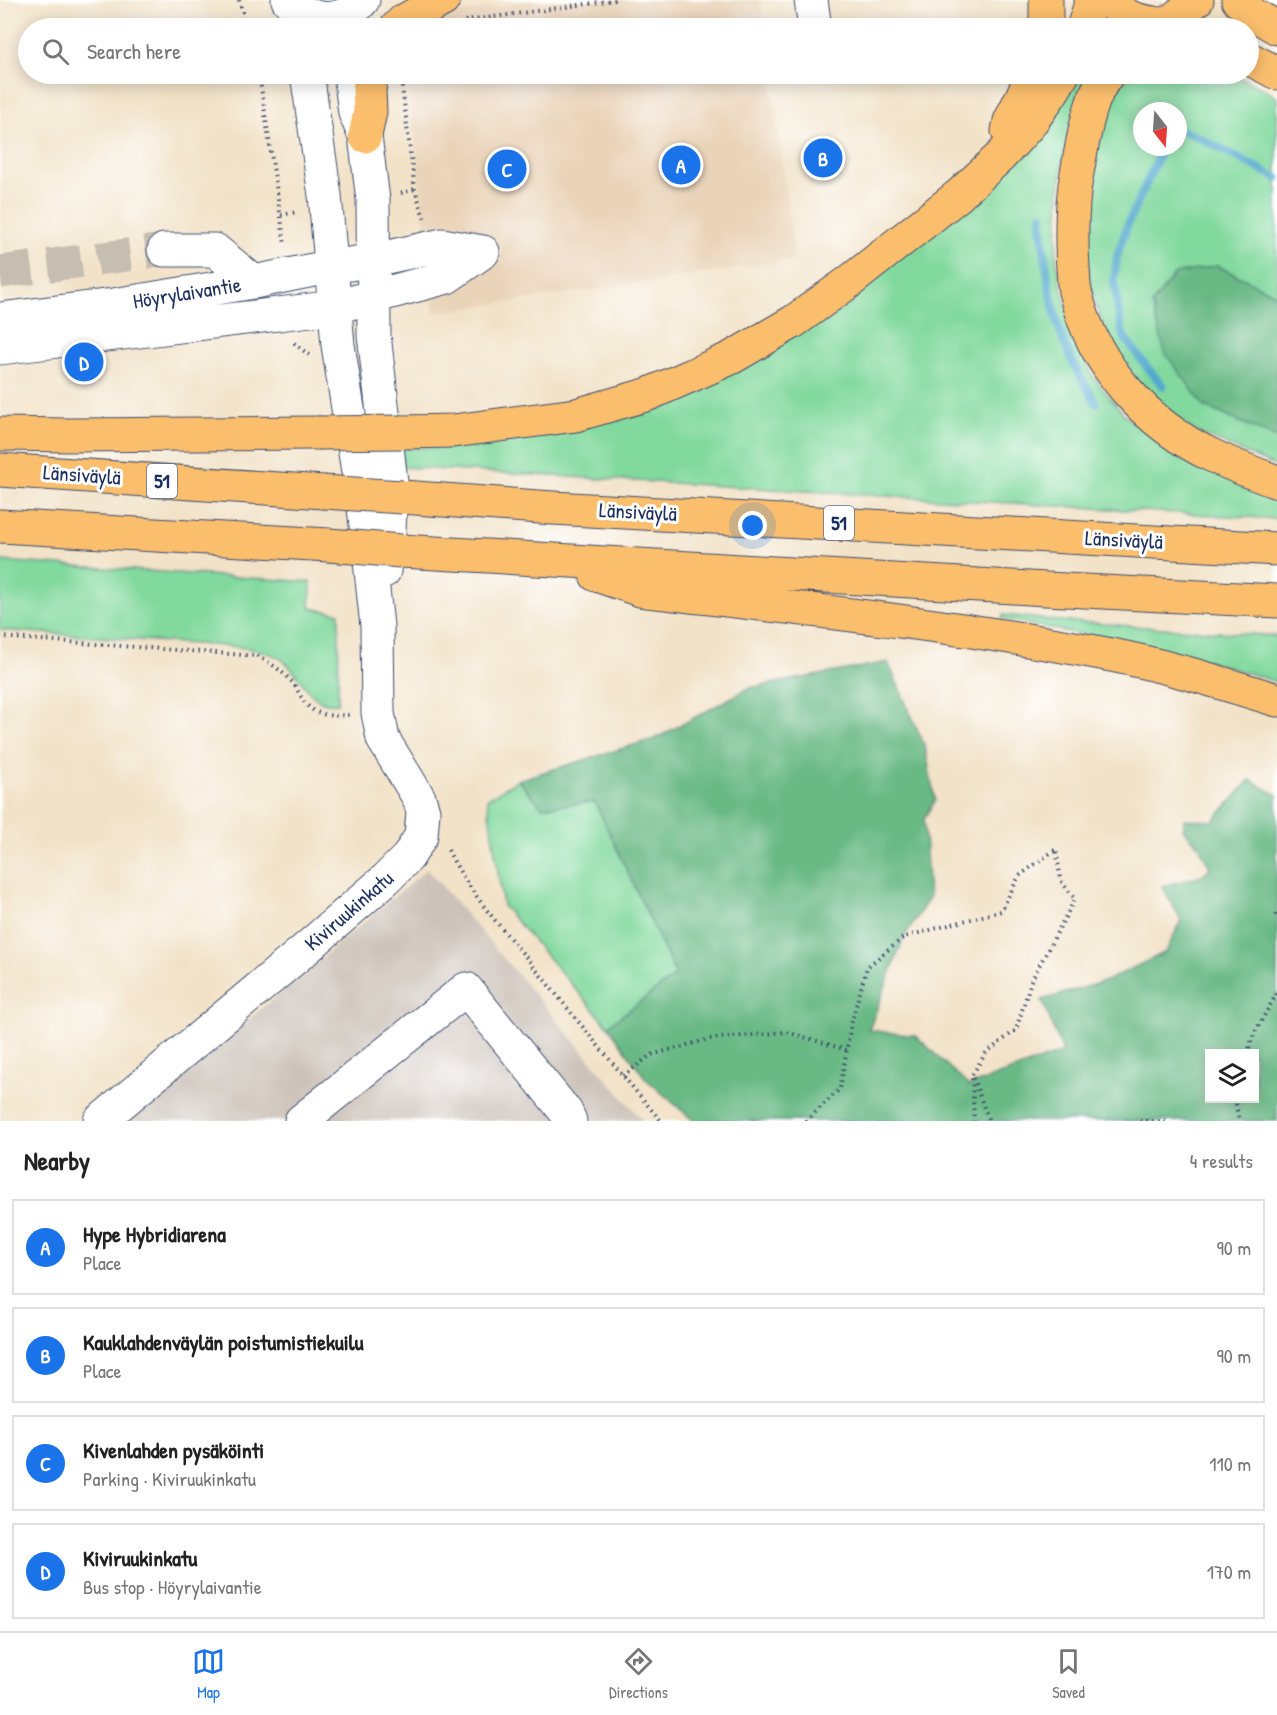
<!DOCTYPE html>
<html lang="en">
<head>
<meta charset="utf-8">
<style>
  body { margin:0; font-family:"Patrick Hand",sans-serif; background:#f2f2f2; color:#222 }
  .controls { position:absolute; right:18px; bottom:18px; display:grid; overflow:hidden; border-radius:0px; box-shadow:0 3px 15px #0003 }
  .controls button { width:54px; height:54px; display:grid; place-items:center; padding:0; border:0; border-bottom:2px solid #e0e0e0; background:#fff; color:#222; font:30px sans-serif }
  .compass { position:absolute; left:1133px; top:102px; width:54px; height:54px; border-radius:50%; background:#fff; box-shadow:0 3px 15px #0003; rotate:163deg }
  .you { position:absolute; left:753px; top:526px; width:21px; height:21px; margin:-15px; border:4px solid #fff; border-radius:50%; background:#1a73e8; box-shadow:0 0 0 9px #1a73e833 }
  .badge { display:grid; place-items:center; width:39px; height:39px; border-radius:50%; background:#1a73e8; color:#fff; font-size:20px; font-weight:700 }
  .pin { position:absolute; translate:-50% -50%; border:3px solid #fff; box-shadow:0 2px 6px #0006 }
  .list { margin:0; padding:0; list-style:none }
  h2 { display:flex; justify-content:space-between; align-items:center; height:78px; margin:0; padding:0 24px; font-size:26px }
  h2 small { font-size:20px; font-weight:400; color:#767676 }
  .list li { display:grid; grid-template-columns:39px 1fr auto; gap:18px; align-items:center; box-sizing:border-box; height:96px; margin:0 12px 12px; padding:0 12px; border:2px solid #e0e0e0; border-radius:0px }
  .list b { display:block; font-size:22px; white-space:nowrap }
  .list p { margin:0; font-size:20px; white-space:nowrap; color:#767676 }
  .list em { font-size:20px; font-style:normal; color:#767676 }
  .icon { flex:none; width:33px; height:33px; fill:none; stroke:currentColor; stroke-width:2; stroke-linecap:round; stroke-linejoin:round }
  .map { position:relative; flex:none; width:1277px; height:1121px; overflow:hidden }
  .search { position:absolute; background:#fff; box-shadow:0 3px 15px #0003; left:18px; right:18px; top:18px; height:66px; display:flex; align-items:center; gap:15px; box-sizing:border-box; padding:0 21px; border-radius:33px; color:#767676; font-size:22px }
  .sheet { height:510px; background:#fff }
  nav { display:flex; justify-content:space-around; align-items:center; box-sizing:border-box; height:84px; border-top:2px solid #e0e0e0; background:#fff; font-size:16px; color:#767676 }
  nav a { display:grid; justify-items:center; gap:3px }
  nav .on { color:#1a73e8 }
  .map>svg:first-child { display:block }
</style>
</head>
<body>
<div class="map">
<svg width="1277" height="1121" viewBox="0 0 1277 1121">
  <rect width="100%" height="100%" fill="#fff"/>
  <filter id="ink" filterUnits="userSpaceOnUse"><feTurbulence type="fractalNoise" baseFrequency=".0167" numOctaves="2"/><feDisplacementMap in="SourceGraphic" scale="12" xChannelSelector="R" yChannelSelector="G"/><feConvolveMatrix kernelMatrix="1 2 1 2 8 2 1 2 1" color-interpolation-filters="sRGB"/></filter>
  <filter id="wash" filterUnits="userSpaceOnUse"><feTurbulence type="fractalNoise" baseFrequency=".008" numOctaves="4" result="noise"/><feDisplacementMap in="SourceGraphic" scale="24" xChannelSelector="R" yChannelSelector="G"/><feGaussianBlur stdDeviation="1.35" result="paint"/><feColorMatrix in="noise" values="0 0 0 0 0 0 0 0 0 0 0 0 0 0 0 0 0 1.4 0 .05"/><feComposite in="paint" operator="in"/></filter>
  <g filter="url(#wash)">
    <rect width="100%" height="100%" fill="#f2e2c7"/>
    <path fill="#ead4b9" d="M531,0H760L764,28H435L442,16Z
      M408,74H770L795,260L434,313Z"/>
    <path fill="#ccc2b9" d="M427,869L643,1121H128Z"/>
    <path fill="#82d99e" stroke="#4e847e" stroke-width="1.5" fill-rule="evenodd" d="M1129,74H1230L1262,88L1277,98V295L1217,266L1203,406L1277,438V467C1259,459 1241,451 1223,443C1214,439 1203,436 1194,430C1128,386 1090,326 1086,246C1085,222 1089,197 1092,174C1096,145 1106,92 1129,74ZM1142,111H1178V147H1142Z
      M1079,76L1086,80L1062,162L1056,260L1071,331L1094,378L1128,419L1211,471L1277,494V519L402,467V448L455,447L509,441L562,431L751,363Z
      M0,561L311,582L310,608L339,613L338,703C310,707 305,681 288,665C276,652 256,650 239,647L0,630Z
      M1003,615L1061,621L1277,636V682L1191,656L1002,619Z
      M518,780L542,807L595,801L676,975L608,1026L503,906L487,799Z"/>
    <path fill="#69b985" stroke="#427472" stroke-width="1.5" fill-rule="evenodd" d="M1217,266L1277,295V438L1204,406L1165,353L1152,304L1175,274Z
      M888,662L925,747L935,800L924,819L929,898L904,937L869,1030L916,1036L969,1086L1063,1052L1042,1000L1106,981L1166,952L1181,920L1162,886L1202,876L1210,868L1199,846L1183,829L1185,819L1213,821L1250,780L1277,795V1121H694L646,1079L608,1026L676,975L595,802L542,807L518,780L657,738L749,688ZM1210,1054H1254V1098H1210Z"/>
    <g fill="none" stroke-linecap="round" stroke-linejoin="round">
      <path stroke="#53a8cf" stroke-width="8" d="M1178,129L1198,137L1277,178
        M1042,215L1041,224C1047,268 1050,314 1069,354C1076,371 1087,387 1096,403
        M1163,386L1146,366L1123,335L1118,310L1114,281L1117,256L1129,221L1163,147"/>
    </g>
  </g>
  <g filter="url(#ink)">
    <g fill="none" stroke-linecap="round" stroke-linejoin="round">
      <path stroke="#c7beb2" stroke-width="33" stroke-dasharray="33 16" stroke-linecap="butt" d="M0,272L164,250"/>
      <defs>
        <path id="minor" d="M288,0C309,23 342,26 363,0
          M811,0L815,28
          M350,74L355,113L365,136L373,200L374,335L391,482L389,532L384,571
          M164,250H215L254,282
          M0,319L113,305L254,282L313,270L374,260L442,245L483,252
          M0,348L335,307L447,277L483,252
          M100,1121L308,947L386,879L408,857L421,836L423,811L419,798L383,739L378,713L377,626L365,516L338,345L325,195L307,74
          M301,1121L466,989L566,1112L570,1121"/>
        <path id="major" d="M1110,0C1131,27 1149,19 1177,28
          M1238,0L1253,14L1277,28
          M1166,25L1197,0
          M396,28L403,21L443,0
          M1248,58L1277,73
          M365,136L370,112L369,90L372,74"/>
        <path id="highway" d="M1046,0V28
          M1083,28L1092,0
          M1150,28L1154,24
          M1108,74C1088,98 1083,142 1077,173C1071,204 1071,236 1073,268C1074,277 1073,287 1076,295C1094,366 1147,425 1213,456C1234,466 1256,474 1277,482
          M1008,131L1010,121L1033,74
          M402,432L453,431L576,415L649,394L731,358L793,322L849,282L959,195L1001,156L1029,125L1051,94L1063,74
          M0,434L70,435L318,433
          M0,470L323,492
          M402,497L553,508L1277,549
          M0,526L329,545
          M401,551L1046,589L1277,601
          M596,575L640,590C794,608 949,624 1101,653C1161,664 1219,682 1277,700"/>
      </defs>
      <use href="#minor" stroke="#3b4a6e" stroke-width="35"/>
      <use href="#major" stroke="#3b4a6e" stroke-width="35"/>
      <use href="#highway" stroke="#3b4a6e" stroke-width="35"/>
      <path stroke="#3b4a6e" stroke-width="4" stroke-dasharray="1.5 4.5" stroke-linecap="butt" d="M239,0L248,28
        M465,21L615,0
        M259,74L285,245
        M402,87L415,189L424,218
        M401,193L415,189
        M281,215L297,212
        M294,343L309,355
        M0,637L257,656C271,663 281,670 292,682C298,689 301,700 308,706C319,717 335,716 349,715
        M448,850C468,891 500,926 529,961C573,1015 616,1068 661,1121
        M1276,914L1277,918
        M1247,1054L1254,1034L1277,993
        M623,1076L651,1055L709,1039L787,1032L847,1050
        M973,1078L989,1121
        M1235,1098L1239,1121
        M806,1121L840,1089L851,1024L867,967L904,937L1001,911L1019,876L1056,849L1061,881L1075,899L1031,981L1016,1030L986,1053L972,1075L974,1121
        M1140,1121H1170"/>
      <use href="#minor" stroke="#fff" stroke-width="33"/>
      <use href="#major" stroke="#fabe6d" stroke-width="33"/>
      <use href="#highway" stroke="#fabe6d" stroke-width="33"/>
      <defs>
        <path id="highway-bridge" d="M318,433L402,432
          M323,492L402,497
          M329,545L401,551"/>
      </defs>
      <use href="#highway-bridge" stroke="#3b4a6e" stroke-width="35" stroke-linecap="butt"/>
      <use href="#highway-bridge" stroke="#fabe6d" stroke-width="33"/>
    </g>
  </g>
  <g text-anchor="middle" stroke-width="6" stroke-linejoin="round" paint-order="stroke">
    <g fill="#fff" stroke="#5f6d8e" stroke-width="1.5">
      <rect x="147" y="464" width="30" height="34" rx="4.5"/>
      <rect x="824" y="506" width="30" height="34" rx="4.5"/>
    </g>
    <g font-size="20" font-weight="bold" fill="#1b2f5e">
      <text x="162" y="488">51</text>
      <text x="839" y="530">51</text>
    </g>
    <g font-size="21" fill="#1b2f5e" stroke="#fff">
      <text transform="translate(187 293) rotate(-9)" y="7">Höyrylaivantie</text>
      <text transform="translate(82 475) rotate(4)" y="7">Länsiväylä</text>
      <text transform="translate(638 512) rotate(3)" y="7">Länsiväylä</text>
      <text transform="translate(1124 540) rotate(3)" y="7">Länsiväylä</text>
      <text transform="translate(349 911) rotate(-41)" y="7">Kiviruukinkatu</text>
    </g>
  </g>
</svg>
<div class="controls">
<button><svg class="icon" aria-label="layers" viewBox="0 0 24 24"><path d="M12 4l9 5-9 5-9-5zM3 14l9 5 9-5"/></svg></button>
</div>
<svg class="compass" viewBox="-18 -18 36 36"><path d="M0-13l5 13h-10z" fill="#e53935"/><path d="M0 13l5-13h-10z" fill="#767676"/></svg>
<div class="you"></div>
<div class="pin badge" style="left:681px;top:165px">A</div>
<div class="pin badge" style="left:823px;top:158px">B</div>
<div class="pin badge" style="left:507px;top:169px">C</div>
<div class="pin badge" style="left:84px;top:362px">D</div>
<div class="search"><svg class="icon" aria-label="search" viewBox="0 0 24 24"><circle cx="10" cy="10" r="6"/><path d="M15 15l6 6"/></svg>Search here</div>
</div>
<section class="sheet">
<h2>Nearby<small>4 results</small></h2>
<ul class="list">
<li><span class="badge">A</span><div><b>Hype Hybridiarena</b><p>Place</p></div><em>90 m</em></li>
<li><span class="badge">B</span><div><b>Kauklahdenväylän poistumistiekuilu</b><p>Place</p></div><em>90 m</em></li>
<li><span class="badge">C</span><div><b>Kivenlahden pysäköinti</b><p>Parking · Kiviruukinkatu</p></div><em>110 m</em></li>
<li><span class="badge">D</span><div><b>Kiviruukinkatu</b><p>Bus stop · Höyrylaivantie</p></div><em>170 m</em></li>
</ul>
</section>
<nav>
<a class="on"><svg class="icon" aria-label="map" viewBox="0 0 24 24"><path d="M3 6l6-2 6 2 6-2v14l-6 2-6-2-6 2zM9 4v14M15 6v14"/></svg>Map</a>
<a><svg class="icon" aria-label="directions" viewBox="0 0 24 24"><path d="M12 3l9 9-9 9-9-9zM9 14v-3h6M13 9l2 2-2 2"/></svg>Directions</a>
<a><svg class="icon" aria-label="saved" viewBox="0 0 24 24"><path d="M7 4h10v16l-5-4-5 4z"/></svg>Saved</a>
</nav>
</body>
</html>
